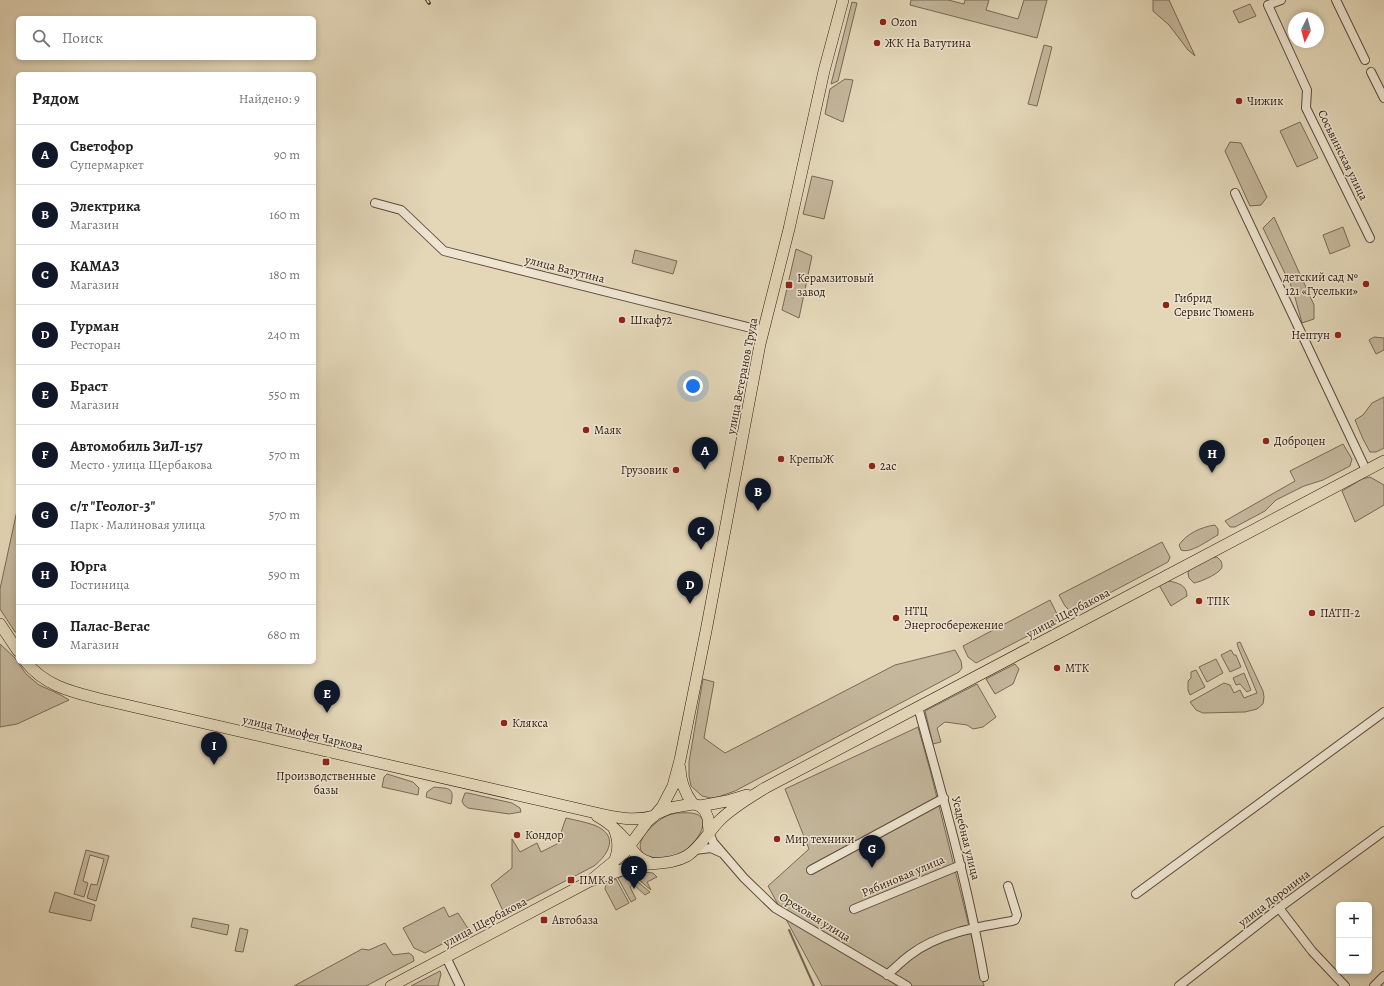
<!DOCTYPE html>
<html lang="ru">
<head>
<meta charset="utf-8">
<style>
  body { margin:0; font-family:Alegreya,serif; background:#f6f6f6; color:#222 }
  .controls { position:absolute; right:12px; bottom:12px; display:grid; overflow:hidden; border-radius:6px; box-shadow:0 2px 6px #0003 }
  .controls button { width:36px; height:36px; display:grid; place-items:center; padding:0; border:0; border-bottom:1px solid #e0e0e0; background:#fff; color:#222; font:20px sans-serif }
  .compass { position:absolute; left:1288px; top:12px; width:36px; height:36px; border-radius:50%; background:#fff; box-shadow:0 2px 6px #0003; rotate:186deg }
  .you { position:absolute; left:693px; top:386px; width:14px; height:14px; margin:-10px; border:3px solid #fff; border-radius:50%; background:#1a73e8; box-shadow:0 0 0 6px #1a73e833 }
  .badge { display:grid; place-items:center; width:26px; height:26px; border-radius:50%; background:#111827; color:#fff; font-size:13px; font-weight:700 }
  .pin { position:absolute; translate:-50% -33px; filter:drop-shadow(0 1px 2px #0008) }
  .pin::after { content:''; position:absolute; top:21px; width:14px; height:12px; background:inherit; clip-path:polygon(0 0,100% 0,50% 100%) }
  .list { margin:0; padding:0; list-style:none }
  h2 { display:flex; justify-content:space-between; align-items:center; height:52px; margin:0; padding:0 16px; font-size:17px }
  h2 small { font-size:13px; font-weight:400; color:#767676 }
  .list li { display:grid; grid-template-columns:26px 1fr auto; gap:12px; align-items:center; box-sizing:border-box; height:60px; padding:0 16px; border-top:1px solid #e0e0e0 }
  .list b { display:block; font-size:15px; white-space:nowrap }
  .list p { margin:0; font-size:13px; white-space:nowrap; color:#767676 }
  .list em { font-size:13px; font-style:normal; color:#767676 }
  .icon { flex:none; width:22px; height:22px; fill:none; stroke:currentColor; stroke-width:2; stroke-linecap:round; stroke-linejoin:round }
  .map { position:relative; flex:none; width:1384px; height:986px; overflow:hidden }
  .search { position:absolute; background:#fff; box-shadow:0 2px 6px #0003; left:16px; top:16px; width:300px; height:44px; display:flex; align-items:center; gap:10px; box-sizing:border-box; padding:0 14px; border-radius:6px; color:#767676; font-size:15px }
  .panel { position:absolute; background:#fff; box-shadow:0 2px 6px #0003; left:16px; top:72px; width:300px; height:592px; border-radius:6px }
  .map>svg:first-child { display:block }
</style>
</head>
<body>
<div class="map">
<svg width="1384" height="986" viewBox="0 0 1384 986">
  <rect width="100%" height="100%" fill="#e3d7b8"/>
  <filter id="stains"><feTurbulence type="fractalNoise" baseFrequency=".005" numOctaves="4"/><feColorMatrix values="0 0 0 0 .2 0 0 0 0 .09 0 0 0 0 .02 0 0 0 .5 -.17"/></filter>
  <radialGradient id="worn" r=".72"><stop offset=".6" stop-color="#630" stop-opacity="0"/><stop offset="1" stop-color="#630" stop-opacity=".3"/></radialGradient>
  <path fill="#c4b79c" stroke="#7a6856" d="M911,0H948L964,4L965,0H989L986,10L1018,19L1024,0H1047L1037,38L910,5Z
    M1153,0H1169L1195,56L1188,50L1169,25L1153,11Z
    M852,2L857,3L838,81L831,84Z
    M1250,4L1256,16L1239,23L1233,11Z
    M1044,45L1052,47L1037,106L1028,104Z
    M845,79L853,80L843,122L825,114L830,89Z
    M1300,122L1318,158L1297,167L1280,131Z
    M1230,142L1241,143L1267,197L1261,205L1250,206L1225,151Z
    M812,176L833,181L824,219L803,214Z
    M1274,217L1314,305V319L1302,323L1293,290L1263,228Z
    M1343,227L1350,246L1330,254L1323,235Z
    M796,249L812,256L799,318L782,310Z
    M635,250L677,261L673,274L632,263Z
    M1374,337L1384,338V350L1376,354L1369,340Z
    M1384,397V448L1376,452H1370L1363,439L1355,420L1363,415L1372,403Z
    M1343,444L1352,459L1350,466L1323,480L1304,486L1276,500L1265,511L1235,527H1230L1225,521L1295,481L1290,471Z
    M1370,477L1384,485V505L1355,522L1342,491L1362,479Z
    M18,506V632H15L0,609V589Z
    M1215,525L1218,529V535C1208,540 1191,554 1181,550L1179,545C1186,534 1201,527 1215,525Z
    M1162,542L1170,557L1168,562L1076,611H1070L1065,606L1059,595Z
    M1217,557L1221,561C1222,564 1223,568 1220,570C1216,575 1200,582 1194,583L1189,578L1188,573L1190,568L1210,558Z
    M1169,581C1178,583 1187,585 1187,596L1171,606L1159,585Z
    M1050,600L1058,616V620L976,663L968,657L963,646Z
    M1240,642L1263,691L1264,697L1263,704L1257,709L1245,712L1203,713L1196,710L1190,702L1224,683L1230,685L1234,693L1240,690L1244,698L1257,693L1238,647L1237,643Z
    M0,644L15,658L26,674L39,685L59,694L69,700L17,724L0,727Z
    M955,650L961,661L962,668L959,672L735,791L718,797L711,798L702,796L691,786L689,776V762L703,679L714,682L704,738L725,753L895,665Z
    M1231,650L1234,655H1236L1241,667L1230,672L1221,655Z
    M1216,659L1223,673L1207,682L1199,667Z
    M1015,664L1019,669L1013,684L995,694L986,679Z
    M1196,670L1205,687L1190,695L1188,690V681L1191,678V672Z
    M1244,673L1251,690L1247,692L1240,684L1236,685L1233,678Z
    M977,684L996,717L983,727L973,729L967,725L945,722L937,728L941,742L933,744L925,711Z
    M918,727L930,770L984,986H822L768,886L809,849L785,789Z
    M387,774L413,782L419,788L418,795L382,787L384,777Z
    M434,787C448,789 455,786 451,804L426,797L427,792Z
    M465,793H468L512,803L520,808L521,812L509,814L468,808L464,805L462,801Z
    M677,813C683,813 690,812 696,814C713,820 695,843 687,849C679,856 666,859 655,858C652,857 647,856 644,854C631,843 654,823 663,818C667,815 672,814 677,813Z
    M566,818C575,820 585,822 594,825C619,835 610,853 594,866L504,913L491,885L512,868V839L520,852L537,843L541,852L557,844Z
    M86,850L109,856L96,901L87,898L91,884L97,885L104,859L90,855L83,881L88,883L84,897L74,894Z
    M644,872L653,873L657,877L647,882L651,890L632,874Z
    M628,874L650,892L645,895L633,884L630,887L636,899L631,902L618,878Z
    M616,879L629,903L616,910L605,889L606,884Z
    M55,892L95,905L91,921L49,912Z
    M444,907L449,917L458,913L469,930L425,953L414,948L403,928Z
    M193,918L229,925L227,935L191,927Z
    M240,928L248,930L243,952L235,951Z
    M385,943L393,955L409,953L413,956L414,961L366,986H294L362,949L369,950Z
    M440,971L441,974L438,986H411Z"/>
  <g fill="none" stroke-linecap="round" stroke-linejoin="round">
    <path stroke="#766553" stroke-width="2" d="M789,930L814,986"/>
    <defs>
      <path id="minor" d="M1281,0L1268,5L1307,90L1306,108L1370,238
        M1336,0L1365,60
        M1371,72L1384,98
        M1235,193L1366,470
        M375,203L401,210L444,251L763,331
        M918,707C943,797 968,885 984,977
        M709,832L713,842L744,878L775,908L907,986
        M695,850L711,848L722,853
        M811,870L944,798
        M1136,894L1384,712
        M1279,908L1312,951L1345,986
        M854,909L961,865
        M446,957L460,986
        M887,975C895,968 902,961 910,955C939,933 977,927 1012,921L1015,920L1017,915L1008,886
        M1179,986L1279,908L1384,831
        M1374,986L1384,976"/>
      <path id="major" d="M0,624L18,651
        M26,662C45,686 73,692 100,699L583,810C606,815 630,823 654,816
        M680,768C680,782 685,793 693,804
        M700,806L727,801L747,795
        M656,814L662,807L673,786L680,760L706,631L760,344L789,229L824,71L843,0
        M597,816C608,822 616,829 624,838C633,849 635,859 651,863
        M614,862C619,850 619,841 614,829
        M590,881C605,877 620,869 636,866C653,862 671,865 687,856C701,847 708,832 720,820C733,807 749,798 765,788L1384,461
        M391,986L590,881L625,852L647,822L656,814L670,808L681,806L693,804L700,806L705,811L708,818L709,832"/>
    </defs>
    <use href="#minor" stroke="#5c493b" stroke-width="10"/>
    <use href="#major" stroke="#2f1a11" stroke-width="12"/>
    <use href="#minor" stroke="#ede5d1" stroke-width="8"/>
    <use href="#major" stroke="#e3d7b8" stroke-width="11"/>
    <defs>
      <path id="rail" d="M427,0L429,3"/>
    </defs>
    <use href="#rail" stroke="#2f1a11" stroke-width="3.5"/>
    <use href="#rail" stroke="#ede5d1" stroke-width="2" stroke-dasharray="6" stroke-linecap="butt"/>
  </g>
  <g fill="#8f2418" stroke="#ede5d1" stroke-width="1.5">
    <circle cx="883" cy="22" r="4"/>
    <circle cx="877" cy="43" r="4"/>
    <circle cx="1239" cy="101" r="4"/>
    <circle cx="1366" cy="284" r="4"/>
    <rect x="785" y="281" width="8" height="8" rx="2"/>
    <circle cx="1166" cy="305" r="4"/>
    <circle cx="622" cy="320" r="4"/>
    <circle cx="1338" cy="335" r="4"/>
    <circle cx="586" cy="430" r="4"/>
    <circle cx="1266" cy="441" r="4"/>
    <circle cx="781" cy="459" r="4"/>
    <circle cx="872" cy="466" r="4"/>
    <circle cx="676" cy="470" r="4"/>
    <circle cx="1199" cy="601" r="4"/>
    <circle cx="1312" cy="613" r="4"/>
    <circle cx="896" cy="618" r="4"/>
    <circle cx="1057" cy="668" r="4"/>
    <circle cx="504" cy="723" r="4"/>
    <rect x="322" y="758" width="8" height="8" rx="2"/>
    <circle cx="517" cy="835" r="4"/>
    <circle cx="777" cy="839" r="4"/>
    <rect x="567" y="876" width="8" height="8" rx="2"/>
    <rect x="540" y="916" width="8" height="8" rx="2"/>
  </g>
  <g text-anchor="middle" stroke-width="3" stroke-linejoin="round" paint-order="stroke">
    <g font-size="12" fill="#2f1a11" stroke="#ede5d1" text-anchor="start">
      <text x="891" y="26">Ozon</text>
      <text x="885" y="47">ЖК На Ватутина</text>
      <text x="1247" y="105">Чижик</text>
      <text x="1358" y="281" text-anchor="end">детский сад №<tspan x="1358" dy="14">121 «Гусельки»</tspan></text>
      <text x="797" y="282">Керамзитовый<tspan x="797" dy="14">завод</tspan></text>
      <text x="1174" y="302">Гибрид<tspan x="1174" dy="14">Сервис Тюмень</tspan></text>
      <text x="630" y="324">Шкаф72</text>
      <text x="1330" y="339" text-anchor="end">Нептун</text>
      <text x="594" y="434">Маяк</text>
      <text x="1274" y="445">Доброцен</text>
      <text x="789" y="463">КрепыЖ</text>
      <text x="880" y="470">2ас</text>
      <text x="668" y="474" text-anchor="end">Грузовик</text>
      <text x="1207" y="605">ТПК</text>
      <text x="904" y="615">НТЦ<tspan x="904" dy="14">Энергосбережение</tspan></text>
      <text x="1320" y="617">ПАТП-2</text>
      <text x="1065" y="672">МТК</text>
      <text x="512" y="727">Клякса</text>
      <text x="326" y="780" text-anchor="middle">Производственные<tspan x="326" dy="14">базы</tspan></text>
      <text x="525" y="839">Кондор</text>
      <text x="785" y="843">Мир техники</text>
      <text x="579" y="884">ПМК 8</text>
      <text x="552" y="924">Автобаза</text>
    </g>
    <g font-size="12" fill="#2f1a11" stroke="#ede5d1">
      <text transform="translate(1343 155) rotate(64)" y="4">Сосьвинская улица</text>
      <text transform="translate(565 269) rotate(14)" y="4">улица Ватутина</text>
      <text transform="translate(742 376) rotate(-79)" y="4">улица Ветеранов Труда</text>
      <text transform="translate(1068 613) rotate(-28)" y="4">улица Щербакова</text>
      <text transform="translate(303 733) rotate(13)" y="4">улица Тимофея Чаркова</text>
      <text transform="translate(966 838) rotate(76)" y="4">Усадебная улица</text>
      <text transform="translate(903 876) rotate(-23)" y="4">Рябиновая улица</text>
      <text transform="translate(1274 898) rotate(-37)" y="4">улица Доронина</text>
      <text transform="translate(815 917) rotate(32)" y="4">Ореховая улица</text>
      <text transform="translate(485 922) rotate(-28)" y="4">улица Щербакова</text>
    </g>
  </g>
  <rect width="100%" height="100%" filter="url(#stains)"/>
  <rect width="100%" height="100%" fill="url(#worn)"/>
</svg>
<div class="controls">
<button>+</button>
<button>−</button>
</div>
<svg class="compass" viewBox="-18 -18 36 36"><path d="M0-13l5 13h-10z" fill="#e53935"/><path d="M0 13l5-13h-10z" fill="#767676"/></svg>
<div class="you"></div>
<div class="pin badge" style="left:705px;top:470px">A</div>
<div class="pin badge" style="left:758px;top:511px">B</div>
<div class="pin badge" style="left:701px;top:550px">C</div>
<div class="pin badge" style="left:690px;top:604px">D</div>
<div class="pin badge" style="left:327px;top:713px">E</div>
<div class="pin badge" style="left:634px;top:889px">F</div>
<div class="pin badge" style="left:872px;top:868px">G</div>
<div class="pin badge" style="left:1212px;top:473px">H</div>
<div class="pin badge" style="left:214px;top:765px">I</div>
<div class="search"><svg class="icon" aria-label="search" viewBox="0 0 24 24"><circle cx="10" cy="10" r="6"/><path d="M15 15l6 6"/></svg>Поиск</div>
<section class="panel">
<h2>Рядом<small>Найдено: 9</small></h2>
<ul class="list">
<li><span class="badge">A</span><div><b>Светофор</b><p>Супермаркет</p></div><em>90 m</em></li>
<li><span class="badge">B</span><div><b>Электрика</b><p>Магазин</p></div><em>160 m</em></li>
<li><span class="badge">C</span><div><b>КАМАЗ</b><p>Магазин</p></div><em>180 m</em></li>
<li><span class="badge">D</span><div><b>Гурман</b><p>Ресторан</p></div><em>240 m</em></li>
<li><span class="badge">E</span><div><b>Браст</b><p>Магазин</p></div><em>550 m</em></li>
<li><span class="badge">F</span><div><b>Автомобиль ЗиЛ-157</b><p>Место · улица Щербакова</p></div><em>570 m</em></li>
<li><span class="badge">G</span><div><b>с/т &quot;Геолог-3&quot;</b><p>Парк · Малиновая улица</p></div><em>570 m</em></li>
<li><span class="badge">H</span><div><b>Юрга</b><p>Гостиница</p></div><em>590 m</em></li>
<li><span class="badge">I</span><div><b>Палас-Вегас</b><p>Магазин</p></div><em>680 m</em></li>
</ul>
</section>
</div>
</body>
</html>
